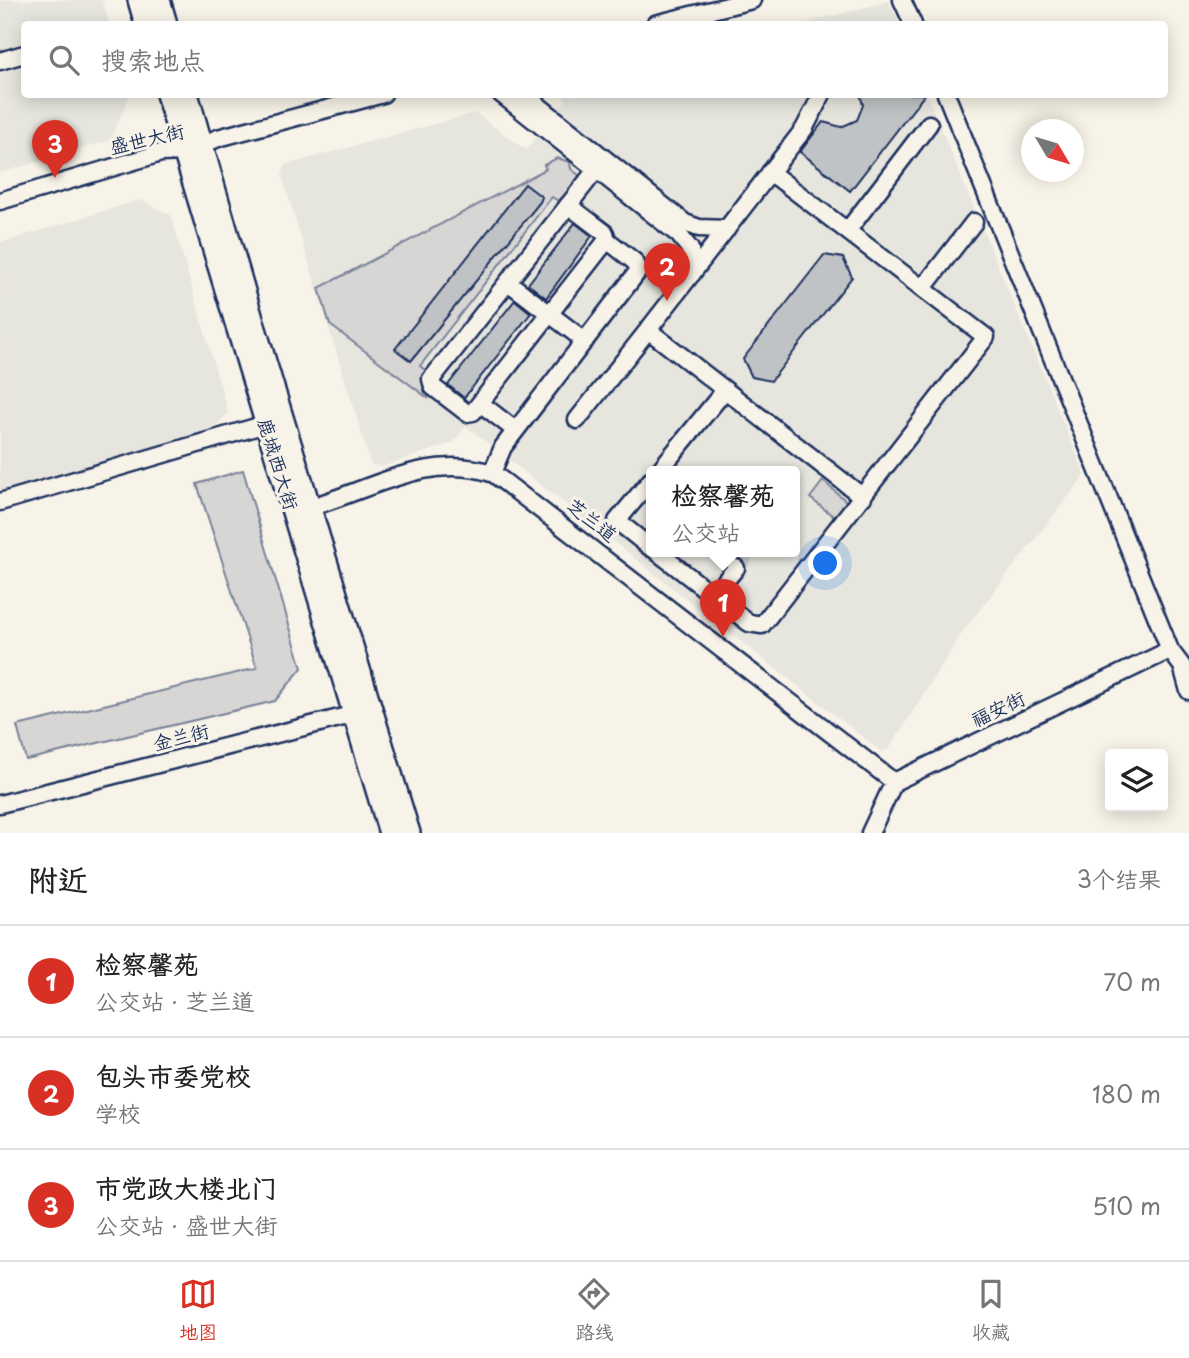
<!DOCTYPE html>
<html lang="zh">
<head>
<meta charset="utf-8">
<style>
  body { margin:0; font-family:"Playpen Sans","LXGW WenKai TC",sans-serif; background:#f6f6f6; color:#222 }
  .controls { position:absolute; right:21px; bottom:21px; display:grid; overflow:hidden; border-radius:7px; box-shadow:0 4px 18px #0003 }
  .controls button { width:63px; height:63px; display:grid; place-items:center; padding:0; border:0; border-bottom:2px solid #e0e0e0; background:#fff; color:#222; font:35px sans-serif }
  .compass { position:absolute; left:1021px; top:119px; width:63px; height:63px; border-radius:50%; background:#fff; box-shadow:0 4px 18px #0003; rotate:128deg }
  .you { position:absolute; left:826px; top:564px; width:24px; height:24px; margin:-18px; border:5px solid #fff; border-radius:50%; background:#1a73e8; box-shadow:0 0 0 10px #1a73e833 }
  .badge { display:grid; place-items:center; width:46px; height:46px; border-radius:50%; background:#d93025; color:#fff; font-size:23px; font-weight:700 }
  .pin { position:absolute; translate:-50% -58px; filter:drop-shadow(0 2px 4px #0008) }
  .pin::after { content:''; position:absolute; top:37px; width:24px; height:21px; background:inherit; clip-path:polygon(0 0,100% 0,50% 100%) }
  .popup { position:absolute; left:646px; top:466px; width:154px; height:91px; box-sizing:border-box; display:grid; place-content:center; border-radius:7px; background:#fff; filter:drop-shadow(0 2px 5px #0005); font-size:23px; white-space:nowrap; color:#767676 }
  .popup b { font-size:26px; color:#222 }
  .popup::after { content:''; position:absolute; left:50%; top:100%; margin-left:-14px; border:14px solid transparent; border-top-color:#fff }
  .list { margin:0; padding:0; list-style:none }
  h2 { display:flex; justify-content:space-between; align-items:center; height:91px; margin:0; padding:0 28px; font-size:30px }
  h2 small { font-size:23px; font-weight:400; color:#767676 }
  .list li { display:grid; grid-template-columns:46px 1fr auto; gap:21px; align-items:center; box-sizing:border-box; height:112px; padding:0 28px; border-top:2px solid #e0e0e0 }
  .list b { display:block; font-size:26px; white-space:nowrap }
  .list p { margin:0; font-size:23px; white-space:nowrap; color:#767676 }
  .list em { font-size:23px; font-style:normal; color:#767676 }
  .icon { flex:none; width:38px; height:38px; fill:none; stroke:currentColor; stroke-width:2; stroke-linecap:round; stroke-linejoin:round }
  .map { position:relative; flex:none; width:1189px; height:833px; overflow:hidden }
  .search { position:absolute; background:#fff; box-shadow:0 4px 18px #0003; left:21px; right:21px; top:21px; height:77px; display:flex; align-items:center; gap:18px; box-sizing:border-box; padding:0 24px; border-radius:7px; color:#767676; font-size:26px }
  .sheet { height:427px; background:#fff }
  nav { display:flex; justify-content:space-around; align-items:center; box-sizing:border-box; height:98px; border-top:2px solid #e0e0e0; background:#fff; font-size:19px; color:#767676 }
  nav a { display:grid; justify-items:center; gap:4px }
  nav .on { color:#d93025 }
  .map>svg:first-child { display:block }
</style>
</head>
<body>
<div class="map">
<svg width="1189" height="833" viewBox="0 0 1189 833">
  <rect width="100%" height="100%" fill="#f7f3e8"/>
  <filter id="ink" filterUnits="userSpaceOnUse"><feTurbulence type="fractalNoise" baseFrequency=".0143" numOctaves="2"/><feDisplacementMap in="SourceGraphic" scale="14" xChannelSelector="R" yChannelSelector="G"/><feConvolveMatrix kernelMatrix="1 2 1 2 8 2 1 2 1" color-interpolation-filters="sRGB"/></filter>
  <g filter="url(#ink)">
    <path fill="#e6e5de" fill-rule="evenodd" d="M0,0H102L109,24H24V94L130,95L110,140L0,173Z
      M889,1L899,24H801Z
      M564,95H927L1085,475L964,630L889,749L882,752L466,426L453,443L381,467L371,464L282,176L285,165L475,113L526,150L565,101ZM651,471H795V551H651Z
      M140,200L171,215L228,413L204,438L0,497V243Z"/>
    <path fill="#d7d6d4" stroke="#798299" stroke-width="2" d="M557,158L570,162L571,169L584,179L558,201L552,197L420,366L429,373L428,398L330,325L319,288L546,169L544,165Z
      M243,470L302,668L275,701L26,760L17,726L257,668L197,484Z
      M823,481L846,501V507L837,519L810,498Z"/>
    <path fill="#c0c3c5" stroke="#1b2f5e" stroke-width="2" d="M860,94H925L850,191L800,152L823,122L841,127L857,120L863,105Z
      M525,184L542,197L540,202L411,361L395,349Z
      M575,223L592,236L546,298L528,284Z
      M824,255L843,258L852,277L771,381L752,377L743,359Z
      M515,300L531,313L464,398L448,385Z"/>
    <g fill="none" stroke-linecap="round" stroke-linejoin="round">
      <path stroke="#cbcccc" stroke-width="16" stroke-dasharray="16 8" stroke-linecap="butt" d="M736,568L749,551"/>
      <defs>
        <path id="minor" d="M902,0L913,24
          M655,24L752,0
          M0,61L24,54
          M501,94L679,235L690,249L692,274
          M524,94L685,223L699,228L727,229
          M822,94L804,129L648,330L863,497
          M946,94L1170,650L1182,666L1189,691
          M0,201L161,153L184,152L218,138L383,94
          M568,205L605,233L607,240L473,412L467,413L433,387L431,379L433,377L596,170
          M848,230L929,124
          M508,282L585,341
          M923,288L974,222
          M480,403L515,430
          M577,420L648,330
          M659,471L725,390
          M492,473L503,447L639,270L635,262L607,240
          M651,480L617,521L651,548
          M0,502L266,424
          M300,510C364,494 427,450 494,474L894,782
          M656,551L749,623L762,625L986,337L770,172
          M708,591H717L736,568
          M0,804L363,712
          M870,833L894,782L1170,650"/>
        <path id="major" d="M139,0L146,24
          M159,0L166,24
          M167,94L390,833
          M187,94L252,319L409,833"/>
      </defs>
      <use href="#minor" stroke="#1b2f5e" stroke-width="21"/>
      <use href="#major" stroke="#1b2f5e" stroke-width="26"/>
      <use href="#minor" stroke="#f7f3e8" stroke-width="16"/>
      <use href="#major" stroke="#f7f3e8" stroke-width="21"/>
    </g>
  </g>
  <g text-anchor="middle" stroke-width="6" stroke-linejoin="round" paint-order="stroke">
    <g font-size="19" fill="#1b2f5e" stroke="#f7f3e8">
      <text transform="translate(147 139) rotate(-13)" y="7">盛世大街</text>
      <text transform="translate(278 464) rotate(73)" y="7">鹿城西大街</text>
      <text transform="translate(592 520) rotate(38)" y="7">芝兰道</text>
      <text transform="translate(998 709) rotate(-25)" y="7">福安街</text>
      <text transform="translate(181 737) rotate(-14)" y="7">金兰街</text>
    </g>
  </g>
</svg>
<div class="controls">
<button><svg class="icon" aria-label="layers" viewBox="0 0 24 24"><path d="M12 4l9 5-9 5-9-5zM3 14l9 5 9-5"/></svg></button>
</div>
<svg class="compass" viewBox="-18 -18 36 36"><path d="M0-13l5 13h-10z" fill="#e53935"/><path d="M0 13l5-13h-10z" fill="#767676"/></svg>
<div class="you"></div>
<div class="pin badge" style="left:723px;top:637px">1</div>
<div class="popup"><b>检察馨苑</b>公交站</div>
<div class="pin badge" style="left:667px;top:301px">2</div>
<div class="pin badge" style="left:55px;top:178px">3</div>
<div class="search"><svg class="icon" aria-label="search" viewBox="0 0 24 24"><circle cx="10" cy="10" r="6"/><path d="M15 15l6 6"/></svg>搜索地点</div>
</div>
<section class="sheet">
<h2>附近<small>3个结果</small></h2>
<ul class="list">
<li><span class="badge">1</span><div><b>检察馨苑</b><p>公交站 · 芝兰道</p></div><em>70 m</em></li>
<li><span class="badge">2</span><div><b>包头市委党校</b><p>学校</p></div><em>180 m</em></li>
<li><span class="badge">3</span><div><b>市党政大楼北门</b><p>公交站 · 盛世大街</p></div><em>510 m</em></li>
</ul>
</section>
<nav>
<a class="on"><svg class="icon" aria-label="map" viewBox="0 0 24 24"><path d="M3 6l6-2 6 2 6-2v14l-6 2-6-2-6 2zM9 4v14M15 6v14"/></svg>地图</a>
<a><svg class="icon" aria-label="directions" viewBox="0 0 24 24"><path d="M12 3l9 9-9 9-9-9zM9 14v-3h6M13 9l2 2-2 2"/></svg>路线</a>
<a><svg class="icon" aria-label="saved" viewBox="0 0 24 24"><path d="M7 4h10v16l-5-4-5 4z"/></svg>收藏</a>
</nav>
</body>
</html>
